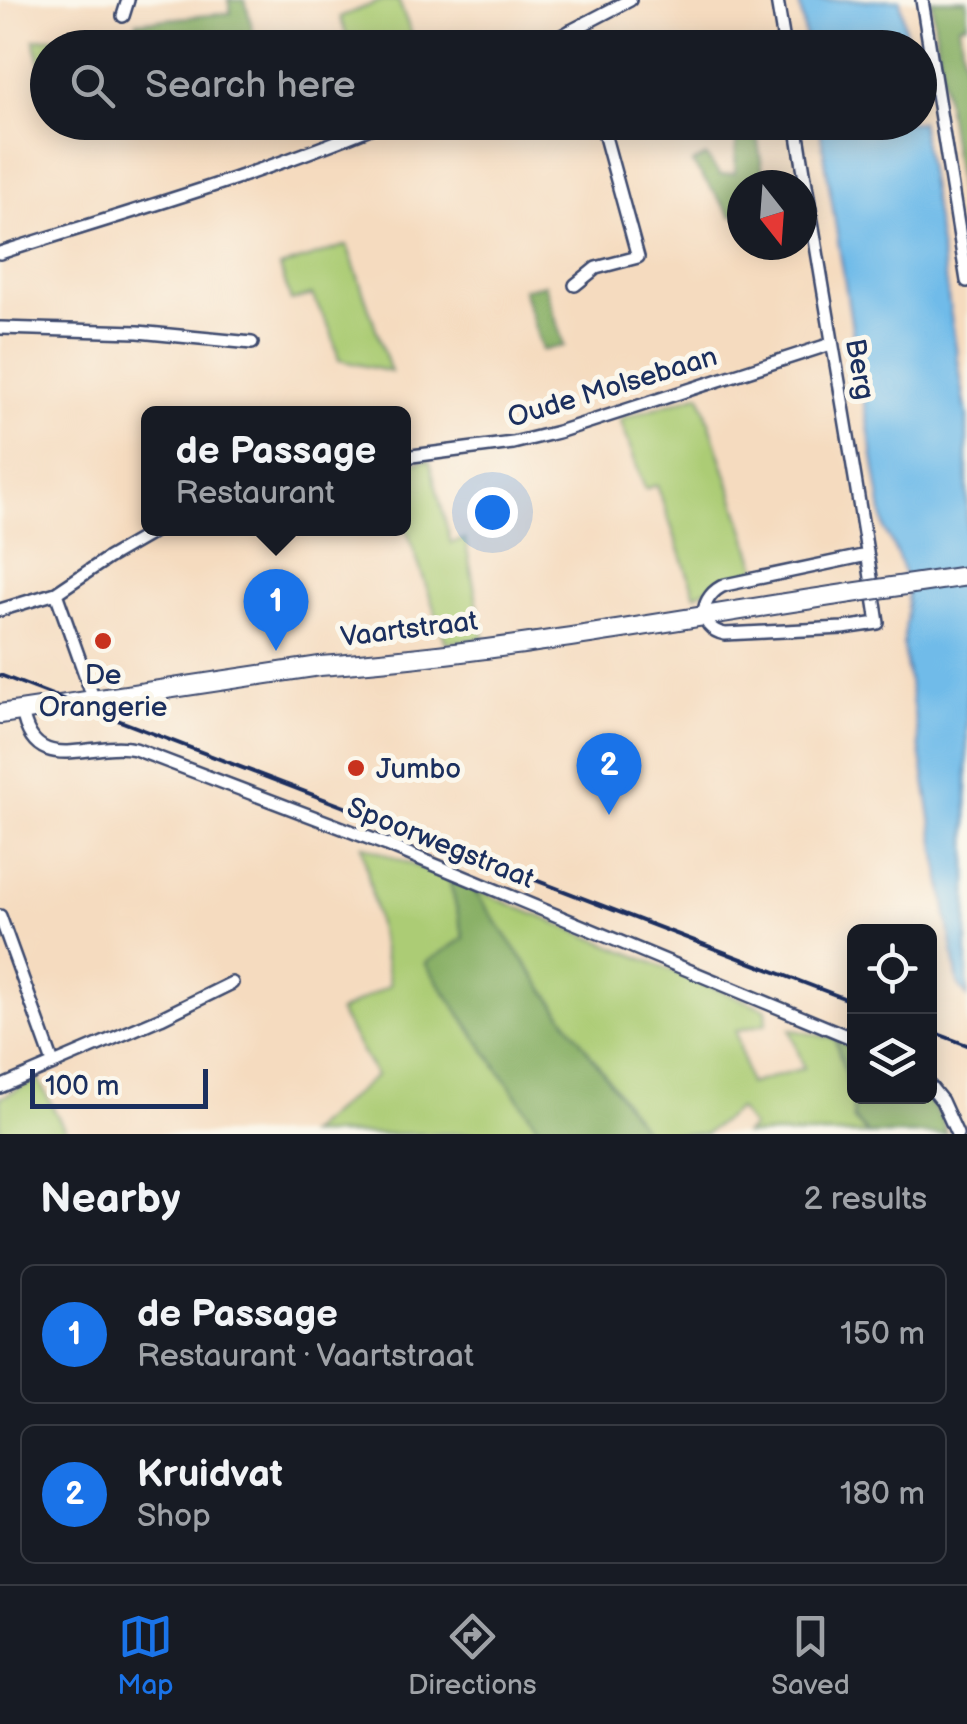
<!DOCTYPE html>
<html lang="en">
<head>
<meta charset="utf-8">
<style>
  body { margin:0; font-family:"Balsamiq Sans",sans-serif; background:#20242c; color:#f1f3f6 }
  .controls { position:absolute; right:30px; bottom:30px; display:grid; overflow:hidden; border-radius:15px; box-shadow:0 5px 25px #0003 }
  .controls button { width:90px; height:90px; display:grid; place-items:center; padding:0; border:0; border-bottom:2px solid #363941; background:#171b24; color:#f1f3f6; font:50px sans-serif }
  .compass { position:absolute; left:727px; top:170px; width:90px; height:90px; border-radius:50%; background:#171b24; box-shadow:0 5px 25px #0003; rotate:163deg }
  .scale { position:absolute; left:30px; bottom:25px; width:178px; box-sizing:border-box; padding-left:10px; border:5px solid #1b2f5e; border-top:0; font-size:28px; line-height:35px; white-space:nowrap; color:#1b2f5e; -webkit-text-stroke:8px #fbf7ec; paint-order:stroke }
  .you { position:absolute; left:492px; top:512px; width:35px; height:35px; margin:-25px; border:8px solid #fff; border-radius:50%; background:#1a73e8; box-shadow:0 0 0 15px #1a73e833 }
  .badge { display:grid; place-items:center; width:65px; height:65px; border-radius:50%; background:#1a73e8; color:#fff; font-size:32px; font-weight:700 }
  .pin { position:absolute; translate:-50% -82px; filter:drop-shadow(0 2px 5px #0008) }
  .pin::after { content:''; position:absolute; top:52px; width:35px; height:30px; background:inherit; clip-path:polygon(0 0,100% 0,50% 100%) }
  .popup { position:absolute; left:141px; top:406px; width:270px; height:130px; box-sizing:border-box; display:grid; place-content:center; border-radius:15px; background:#171b24; filter:drop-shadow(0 2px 8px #0005); font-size:32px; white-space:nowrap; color:#9ea1a6 }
  .popup b { font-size:38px; color:#f1f3f6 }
  .popup::after { content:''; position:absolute; left:50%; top:100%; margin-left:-20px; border:20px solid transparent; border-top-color:#171b24 }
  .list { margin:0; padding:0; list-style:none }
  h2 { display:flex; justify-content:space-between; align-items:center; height:130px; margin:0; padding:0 40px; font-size:42px }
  h2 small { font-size:32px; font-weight:400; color:#9ea1a6 }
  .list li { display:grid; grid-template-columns:65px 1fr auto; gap:30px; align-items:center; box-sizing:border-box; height:140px; margin:0 20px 20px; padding:0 20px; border:2px solid #363941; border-radius:15px }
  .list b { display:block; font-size:38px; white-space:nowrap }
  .list p { margin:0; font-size:32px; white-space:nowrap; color:#9ea1a6 }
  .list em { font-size:32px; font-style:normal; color:#9ea1a6 }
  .icon { flex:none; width:55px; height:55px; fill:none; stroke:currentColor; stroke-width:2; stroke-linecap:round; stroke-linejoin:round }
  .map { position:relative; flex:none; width:967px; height:1134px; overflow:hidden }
  .search { position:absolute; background:#171b24; box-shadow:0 5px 25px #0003; left:30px; right:30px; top:30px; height:110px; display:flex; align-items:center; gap:25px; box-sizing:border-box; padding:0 35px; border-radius:55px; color:#9ea1a6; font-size:38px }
  .sheet { height:450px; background:#171b24 }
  nav { display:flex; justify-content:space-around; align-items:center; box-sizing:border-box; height:140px; border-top:2px solid #363941; background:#171b24; font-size:28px; color:#9ea1a6 }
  nav a { display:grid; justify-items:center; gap:5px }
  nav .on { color:#1a73e8 }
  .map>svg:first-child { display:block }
</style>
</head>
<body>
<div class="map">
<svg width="967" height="1134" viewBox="0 0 967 1134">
  <rect width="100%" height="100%" fill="#fbf7ec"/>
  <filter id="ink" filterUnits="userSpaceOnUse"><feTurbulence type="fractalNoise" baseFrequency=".01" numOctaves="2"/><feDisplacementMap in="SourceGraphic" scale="20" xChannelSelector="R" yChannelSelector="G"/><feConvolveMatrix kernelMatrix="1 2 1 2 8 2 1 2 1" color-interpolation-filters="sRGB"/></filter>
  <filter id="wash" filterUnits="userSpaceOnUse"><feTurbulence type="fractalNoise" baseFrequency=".0048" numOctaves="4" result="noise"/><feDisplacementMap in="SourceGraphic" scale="40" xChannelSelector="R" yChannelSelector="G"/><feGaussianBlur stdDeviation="2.25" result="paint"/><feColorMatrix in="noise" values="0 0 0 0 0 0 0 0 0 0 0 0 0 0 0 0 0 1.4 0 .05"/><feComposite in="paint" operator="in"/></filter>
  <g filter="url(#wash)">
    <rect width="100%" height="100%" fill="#f5dbbf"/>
    <path fill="#accc74" stroke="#647e69" stroke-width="2.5" d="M383,0H398L417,47H351L340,17Z
      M109,30L111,47L48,48L47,86L34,40Z
      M347,245L391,372L339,360L331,331L312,295L291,301L280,267Z
      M700,394L758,571L724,580L695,595L657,485L645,489L620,419Z
      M429,460L451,543L465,539L484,638L446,643L404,522V464Z
      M362,845L449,879L464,938L425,963L543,1134H307L376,1076L339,1012L390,985Z
      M473,889L766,1009L767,1023L736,1031L749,1084L804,1068L790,1029L835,1039L852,1098L854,1120L868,1134H744L752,1127L738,1109L705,1134H647Z
      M38,1079L67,1134H0V1098Z"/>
    <path fill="#89b066" stroke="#527062" stroke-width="2.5" d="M228,0H245L255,39L241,47H111L109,30L137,27V22L231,13Z
      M931,0H967V24L959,25L967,81V245Z
      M737,123H755L765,185H742V213L732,216L692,163L706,156L720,175L735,173Z
      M545,284L564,346L542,350L523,289Z
      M449,879L473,889L647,1134H543L425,963L464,938Z
      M835,1039L854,1049V1096L927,1097L943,1121L946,1134H868L854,1120L852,1098Z"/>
    <path fill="#70bbe9" stroke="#4675a4" stroke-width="2.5" d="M799,0H900L908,47H807Z
      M920,120L967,417V997L958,984L903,645C911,596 910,574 885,531L819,123L920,122Z"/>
  </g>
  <g filter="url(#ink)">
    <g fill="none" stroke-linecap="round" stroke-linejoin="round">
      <defs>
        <path id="minor" d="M777,0L785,48
          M922,0L967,281
          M123,16L128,0
          M570,31L578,48
          M538,48L630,0
          M796,122C822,289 853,456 878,623L843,628L725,634C695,628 700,595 725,585L867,555
          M0,253C129,212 260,175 385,122
          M575,285L596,268L638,257L601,122
          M0,328L138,332L252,343
          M404,457L513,443L558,432L831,344
          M56,593L94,700
          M0,610L56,593L108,558L160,528
          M22,710C34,780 90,739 135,749L387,845L854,1039
          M0,916L53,1063
          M930,1086L942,1101L957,1134
          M0,1087L161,1018L232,983"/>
        <path id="primary" d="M0,714L320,666C498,654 675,619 851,593"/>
      </defs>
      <use href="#minor" stroke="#3c496d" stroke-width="16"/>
      <use href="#primary" stroke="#3c496d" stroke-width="22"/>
      <use href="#minor" stroke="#fff" stroke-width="11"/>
      <use href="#primary" stroke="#fff" stroke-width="18"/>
      <path stroke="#1b2f5e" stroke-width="4" d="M0,675L854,1002
        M930,1031L967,1045"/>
      <defs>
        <path id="primary-bridge" d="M851,593L967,576"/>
      </defs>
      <use href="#primary-bridge" stroke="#3c496d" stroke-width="22" stroke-linecap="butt"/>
      <use href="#primary-bridge" stroke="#fff" stroke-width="18"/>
    </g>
  </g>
  <g fill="#c8321e" stroke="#fbf7ec" stroke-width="4">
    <circle cx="103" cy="641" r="10"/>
    <circle cx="356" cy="768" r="10"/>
  </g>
  <g text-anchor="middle" stroke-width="10" stroke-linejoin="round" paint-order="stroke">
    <g font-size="28" fill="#1b2f5e" stroke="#fbf7ec">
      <text transform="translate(861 369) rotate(80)" y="10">Berg</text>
      <text transform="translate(612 386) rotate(-17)" y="10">Oude Molsebaan</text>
      <text transform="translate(409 628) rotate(-7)" y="10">Vaartstraat</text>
      <text transform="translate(441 842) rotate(22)" y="10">Spoorwegstraat</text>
    </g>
    <g font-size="28" fill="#1b2f5e" stroke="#fbf7ec">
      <text x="103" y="684">De<tspan x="103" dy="32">Orangerie</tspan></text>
      <text x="376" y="778" text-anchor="start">Jumbo</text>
    </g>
  </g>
</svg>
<div class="controls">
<button><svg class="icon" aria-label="locate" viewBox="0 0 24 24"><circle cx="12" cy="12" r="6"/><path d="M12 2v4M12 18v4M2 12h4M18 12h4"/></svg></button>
<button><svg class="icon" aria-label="layers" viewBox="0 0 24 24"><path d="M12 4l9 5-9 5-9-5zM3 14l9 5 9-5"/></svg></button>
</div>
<svg class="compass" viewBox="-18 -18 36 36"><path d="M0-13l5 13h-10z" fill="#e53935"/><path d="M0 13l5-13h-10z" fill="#9ea1a6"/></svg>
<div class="scale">100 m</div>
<div class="you"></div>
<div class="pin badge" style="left:276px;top:651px">1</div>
<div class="popup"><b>de Passage</b>Restaurant</div>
<div class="pin badge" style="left:609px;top:815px">2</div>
<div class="search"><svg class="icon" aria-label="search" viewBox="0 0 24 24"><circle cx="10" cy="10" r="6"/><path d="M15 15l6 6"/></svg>Search here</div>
</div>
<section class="sheet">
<h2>Nearby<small>2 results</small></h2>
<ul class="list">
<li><span class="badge">1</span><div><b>de Passage</b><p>Restaurant · Vaartstraat</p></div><em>150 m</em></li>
<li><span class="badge">2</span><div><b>Kruidvat</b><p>Shop</p></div><em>180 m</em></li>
</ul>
</section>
<nav>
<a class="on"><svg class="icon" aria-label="map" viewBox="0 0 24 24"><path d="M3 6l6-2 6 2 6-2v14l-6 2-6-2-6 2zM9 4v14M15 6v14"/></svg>Map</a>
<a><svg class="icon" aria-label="directions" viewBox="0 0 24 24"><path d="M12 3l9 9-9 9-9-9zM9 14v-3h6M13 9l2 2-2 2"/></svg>Directions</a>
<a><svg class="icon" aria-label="saved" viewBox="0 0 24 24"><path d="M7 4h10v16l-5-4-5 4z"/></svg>Saved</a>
</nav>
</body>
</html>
